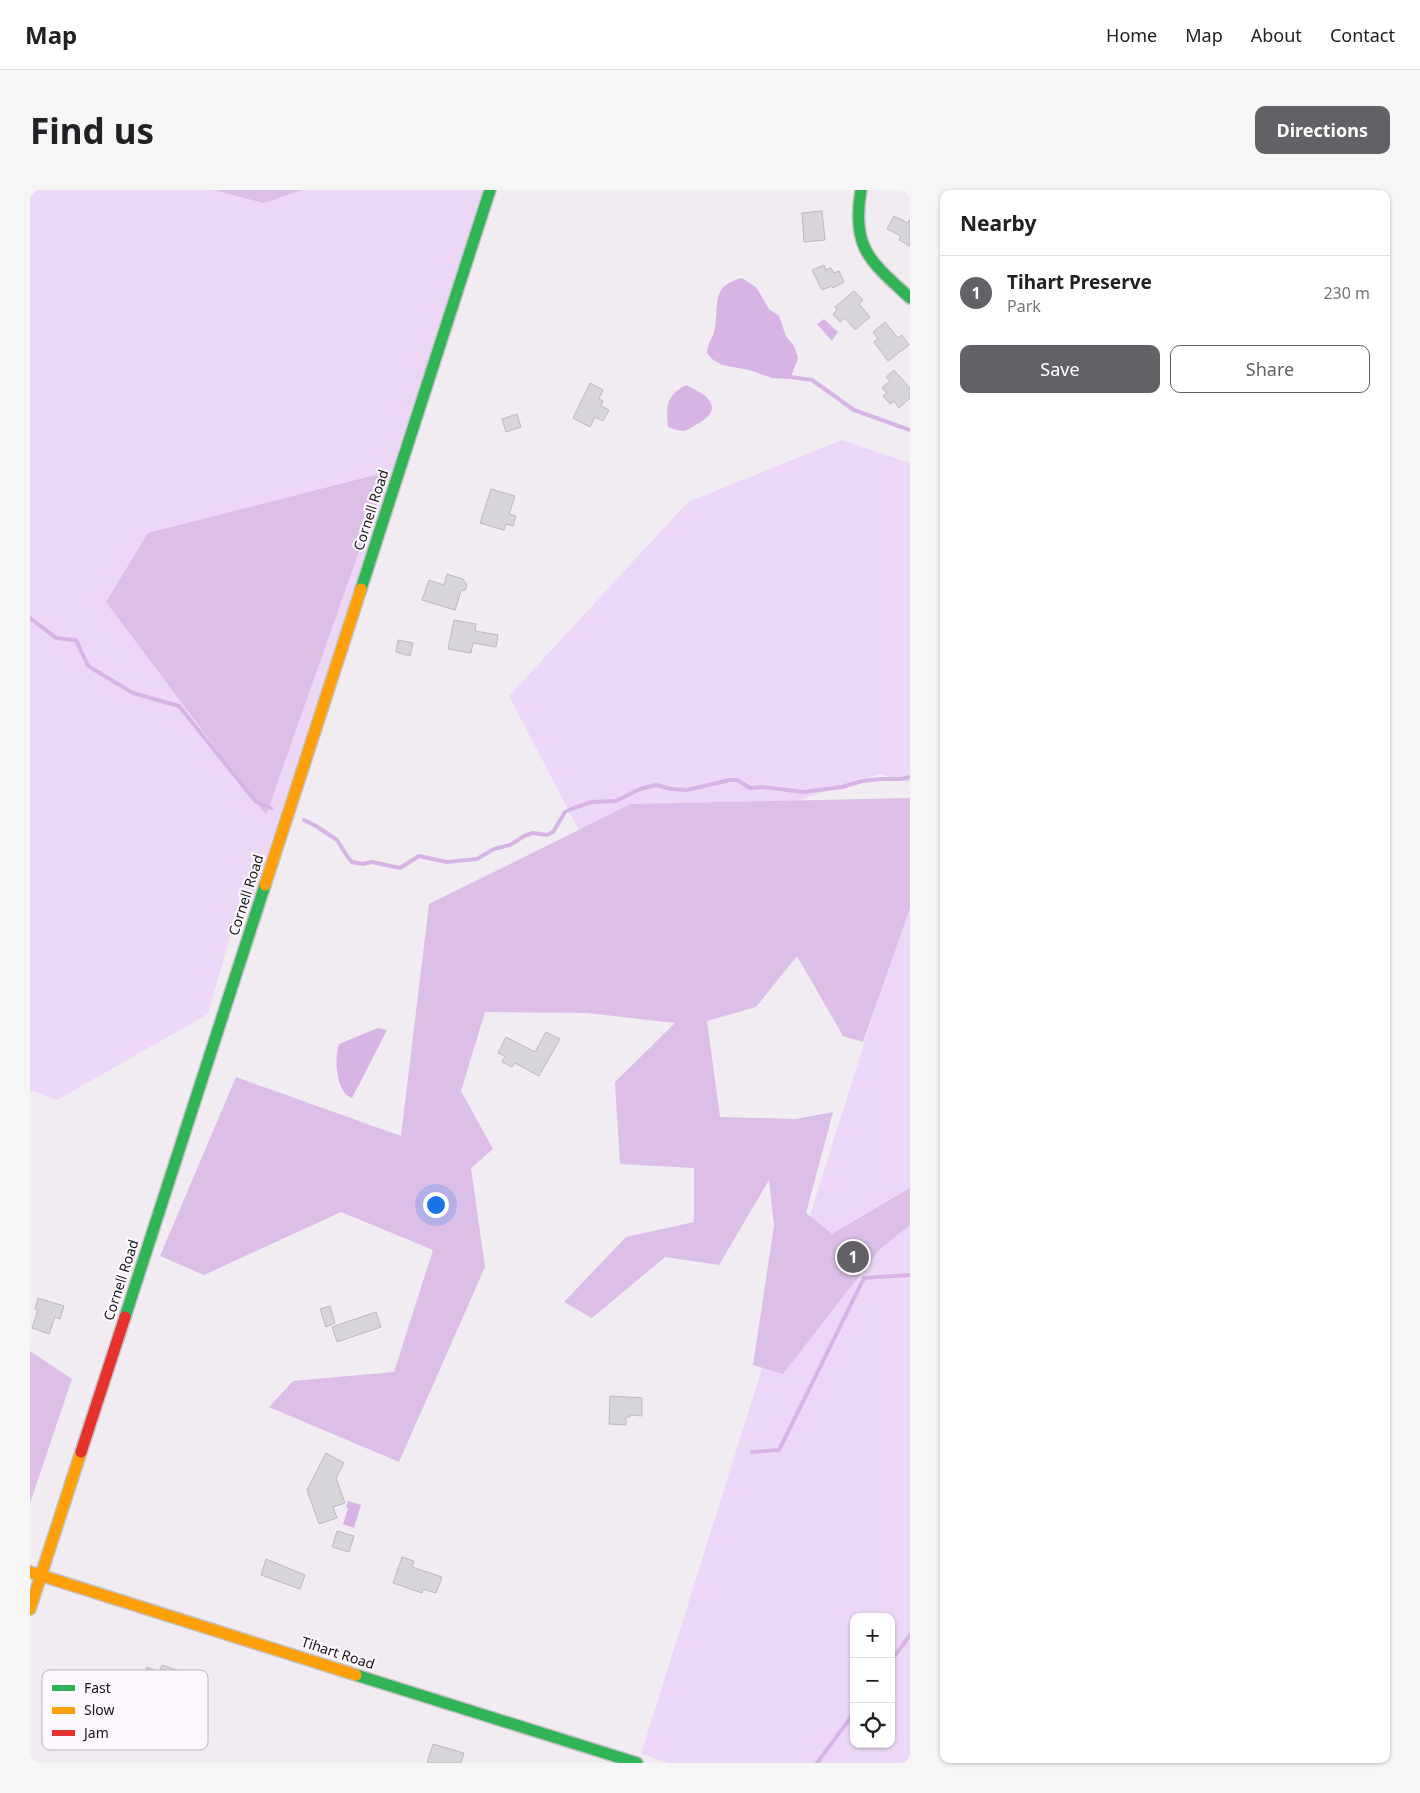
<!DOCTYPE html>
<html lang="en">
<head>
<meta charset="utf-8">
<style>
  body { margin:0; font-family:"Noto Sans",sans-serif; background:#f6f6f6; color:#202124 }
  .controls { position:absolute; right:15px; bottom:15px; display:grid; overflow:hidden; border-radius:10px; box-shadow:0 1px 4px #0004 }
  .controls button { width:45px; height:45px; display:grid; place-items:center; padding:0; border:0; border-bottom:1px solid #e0e0e0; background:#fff; color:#202124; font:25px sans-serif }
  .you { position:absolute; left:405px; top:1014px; width:18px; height:18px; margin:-12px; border:4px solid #fff; border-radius:50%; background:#1a73e8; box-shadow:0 0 0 8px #1a73e833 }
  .badge { display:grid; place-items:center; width:32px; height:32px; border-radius:50%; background:#646166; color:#fff; font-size:16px; font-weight:700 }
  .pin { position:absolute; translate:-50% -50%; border:2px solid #fff; box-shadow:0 1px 5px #0006 }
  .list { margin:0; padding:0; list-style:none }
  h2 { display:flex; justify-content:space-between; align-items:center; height:65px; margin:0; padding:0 20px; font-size:21px }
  h2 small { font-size:16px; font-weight:400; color:#757577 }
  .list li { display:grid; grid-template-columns:32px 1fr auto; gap:15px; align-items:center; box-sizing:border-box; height:75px; padding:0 20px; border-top:1px solid #e0e0e0 }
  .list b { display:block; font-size:19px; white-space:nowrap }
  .list p { margin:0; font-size:16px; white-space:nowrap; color:#757577 }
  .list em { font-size:16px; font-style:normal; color:#757577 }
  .actions { display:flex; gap:10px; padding:15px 20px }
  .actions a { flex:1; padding:11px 0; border:1px solid #646166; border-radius:10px; text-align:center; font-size:18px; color:#646166 }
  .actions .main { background:#646166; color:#fff }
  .icon { flex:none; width:28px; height:28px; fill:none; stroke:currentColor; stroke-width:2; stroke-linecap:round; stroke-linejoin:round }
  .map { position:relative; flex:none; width:880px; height:1573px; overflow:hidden; border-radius:10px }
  header { display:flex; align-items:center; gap:30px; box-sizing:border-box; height:70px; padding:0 25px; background:#fff; border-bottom:1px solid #e0e0e0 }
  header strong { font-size:24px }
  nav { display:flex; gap:28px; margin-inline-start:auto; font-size:18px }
  .intro { display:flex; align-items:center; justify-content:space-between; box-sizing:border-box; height:120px; padding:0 30px }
  h1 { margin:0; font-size:35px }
  .button { padding:12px 22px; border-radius:10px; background:#646166; color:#fff; font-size:18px; font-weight:700 }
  main { display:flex; gap:30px; padding:0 30px }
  aside { flex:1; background:#fff; border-radius:10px; box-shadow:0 1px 4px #0004 }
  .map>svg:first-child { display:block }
</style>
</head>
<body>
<header>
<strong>Map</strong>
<nav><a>Home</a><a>Map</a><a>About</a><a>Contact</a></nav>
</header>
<div class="intro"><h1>Find us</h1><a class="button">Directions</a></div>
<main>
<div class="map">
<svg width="880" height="1573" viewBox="0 0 880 1573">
  <rect width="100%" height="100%" fill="#f0ecf2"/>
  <path fill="#edd7f6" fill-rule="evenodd" d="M0,0H454L217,726L207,722L178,824L27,910L0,900Z
    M812,250L880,273V593L850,584L567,675L479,506L658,312Z
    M880,707V1573H639L611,1564ZM824,1427H861V1554H824Z"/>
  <path fill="#dbbfe6" d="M183,0H272L234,13Z
    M357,282L236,625L76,412L118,343Z
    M880,608V718L833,852L813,846L767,766L726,817L677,831L690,927L766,929L803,922L776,1023L802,1044L880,998V1035L850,1059L753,1184L723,1175L744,1036L739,990L689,1075L635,1067L562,1128L534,1112L596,1047L664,1032V978L590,974L585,892L645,833L557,823L455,822L431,901L463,959L441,978L455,1077L369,1272L239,1217L263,1191L364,1182L403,1060L311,1022L174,1085L130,1066L206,887L371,946L399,714L601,614Z
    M0,1161L42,1189L0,1313Z"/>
  <path fill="#d6b5e5" d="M712,88L726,97L739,119L749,126L756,146L764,156L768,168L761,187L758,189L742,188L719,180L692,175L682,169L677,163C677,153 684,147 685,137C689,114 681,95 712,88Z
    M794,129L808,142L802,151L787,134Z
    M656,195C663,199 674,203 679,210C688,223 674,230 664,236C660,238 658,240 654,241C648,241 644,239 638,237C636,216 636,206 656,195Z
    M348,838L357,840L322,908C306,903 304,868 309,854Z
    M318,1311L331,1315L324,1338L313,1334L318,1318L316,1317Z"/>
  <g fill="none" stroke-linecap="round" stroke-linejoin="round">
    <path stroke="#d6b5e5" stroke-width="4" d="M761,187L782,190L824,220L880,240
      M0,428L26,448L46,450L58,476L103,503L149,516L226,612L241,618
      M274,630L286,636L307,650L317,666L322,672L333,674L342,672L370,678L389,666L417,672L447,669L464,659L480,655L494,646L503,643L517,645L523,642L535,622L541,619L561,612L586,611L610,599L626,595L641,599L657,600L700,590H707L720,598L733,597L773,602L812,597L832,591L852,589H871L880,587
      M722,1262L749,1260L834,1088L880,1085
      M861,1471L880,1445
      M787,1573L824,1523"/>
  </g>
  <path fill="#d8d5da" stroke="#bdb9be" d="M792,21L795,50L774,52L772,23Z
    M864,26L878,33L880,29V56L869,50L871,46L857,39Z
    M794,75L796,80L801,78L804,83L809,81L814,92L803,98L802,96L792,100L782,80Z
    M824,101L833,110L829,114L840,127L825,140L815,128L810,132L803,124L807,120L805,117Z
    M855,132L868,148L872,145L879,155L858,171L844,152L848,149L843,142Z
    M864,180L880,198V208L869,218L864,211L860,214L853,206L857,203L852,198L860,191L856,187Z
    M560,193L573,200L569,209L573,211L571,216L579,220L573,231L565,227L560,237L543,228Z
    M487,224L491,237L476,242L472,229Z
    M461,299L485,306L479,324L486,326L483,336L476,334L474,340L450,333Z
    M417,384L433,389L437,395L435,400L431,401L425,420L392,410L399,390L414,395Z
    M424,430L446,434L445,441L468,445L466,457L443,453L441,463L418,459Z
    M368,450L383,453L380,466L366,462Z
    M516,842L530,849L509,886L485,873L482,877L472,872L475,866L468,863L476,847L505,862Z
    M8,1108L34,1116L30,1129L25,1127L19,1144L2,1138L8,1120L5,1119Z
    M300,1116L305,1133L296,1137L290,1119Z
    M346,1122L351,1137L307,1152L302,1137Z
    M580,1206L612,1208V1226L600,1225V1227H596V1235L579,1234Z
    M296,1263L314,1273L306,1288L315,1313L303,1317L307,1328L289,1334L277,1300Z
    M307,1341L324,1346L319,1362L302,1357Z
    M372,1367L384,1371L382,1377L412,1387L406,1403L393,1399L392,1403L363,1393Z
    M236,1369L275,1385L270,1399L231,1385Z
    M132,1475L161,1485L154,1507L112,1492L117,1477L129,1482Z
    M403,1554L434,1563L431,1573H397Z"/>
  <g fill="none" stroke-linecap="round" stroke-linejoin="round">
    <defs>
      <path id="fast" d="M831,0C821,58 840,71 880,108
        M331,399L460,0
        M95,1127L235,695
        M326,1485L607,1573"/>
      <path id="slow" d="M235,695L331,399
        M0,1382L326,1485
        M0,1419L51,1262"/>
      <path id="jam" d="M51,1262L95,1127"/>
    </defs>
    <use href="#fast" stroke="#c5c2c6" stroke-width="14"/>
    <use href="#slow" stroke="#c5c2c6" stroke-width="14"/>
    <use href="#jam" stroke="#c5c2c6" stroke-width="14"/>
    <use href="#fast" stroke="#30b455" stroke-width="11"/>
    <use href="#slow" stroke="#ff9f0a" stroke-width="11"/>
    <use href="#jam" stroke="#e5322d" stroke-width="11"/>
  </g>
  <g text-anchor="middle" stroke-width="4.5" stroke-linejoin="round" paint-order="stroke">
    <g font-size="14" fill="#19161a" stroke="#fcf8fe">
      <text transform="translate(341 320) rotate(-72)" y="5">Cornell Road</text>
      <text transform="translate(216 705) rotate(-72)" y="5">Cornell Road</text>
      <text transform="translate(91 1090) rotate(-72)" y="5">Cornell Road</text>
      <text transform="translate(308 1463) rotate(18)" y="5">Tihart Road</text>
    </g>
  </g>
  <rect x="12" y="1480" width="166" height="80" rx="8" fill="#fcf8fe" stroke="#b8b4ba" stroke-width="1"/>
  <rect x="22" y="1495" width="23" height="6" fill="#30b455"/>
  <rect x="22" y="1517" width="23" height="7" fill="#ff9f0a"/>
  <rect x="22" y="1540" width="23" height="6" fill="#e5322d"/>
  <g font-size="14" fill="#19161a">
    <text x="54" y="1503">Fast</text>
    <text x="54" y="1525">Slow</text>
    <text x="54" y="1548">Jam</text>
  </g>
</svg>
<div class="controls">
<button>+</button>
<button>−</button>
<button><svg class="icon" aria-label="locate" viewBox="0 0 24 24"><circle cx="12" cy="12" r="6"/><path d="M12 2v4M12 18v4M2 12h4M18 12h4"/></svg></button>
</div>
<div class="you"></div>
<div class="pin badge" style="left:823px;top:1067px">1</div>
</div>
<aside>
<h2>Nearby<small></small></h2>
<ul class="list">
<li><span class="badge">1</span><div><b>Tihart Preserve</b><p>Park</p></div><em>230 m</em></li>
</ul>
<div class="actions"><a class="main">Save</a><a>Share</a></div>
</aside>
</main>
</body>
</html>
